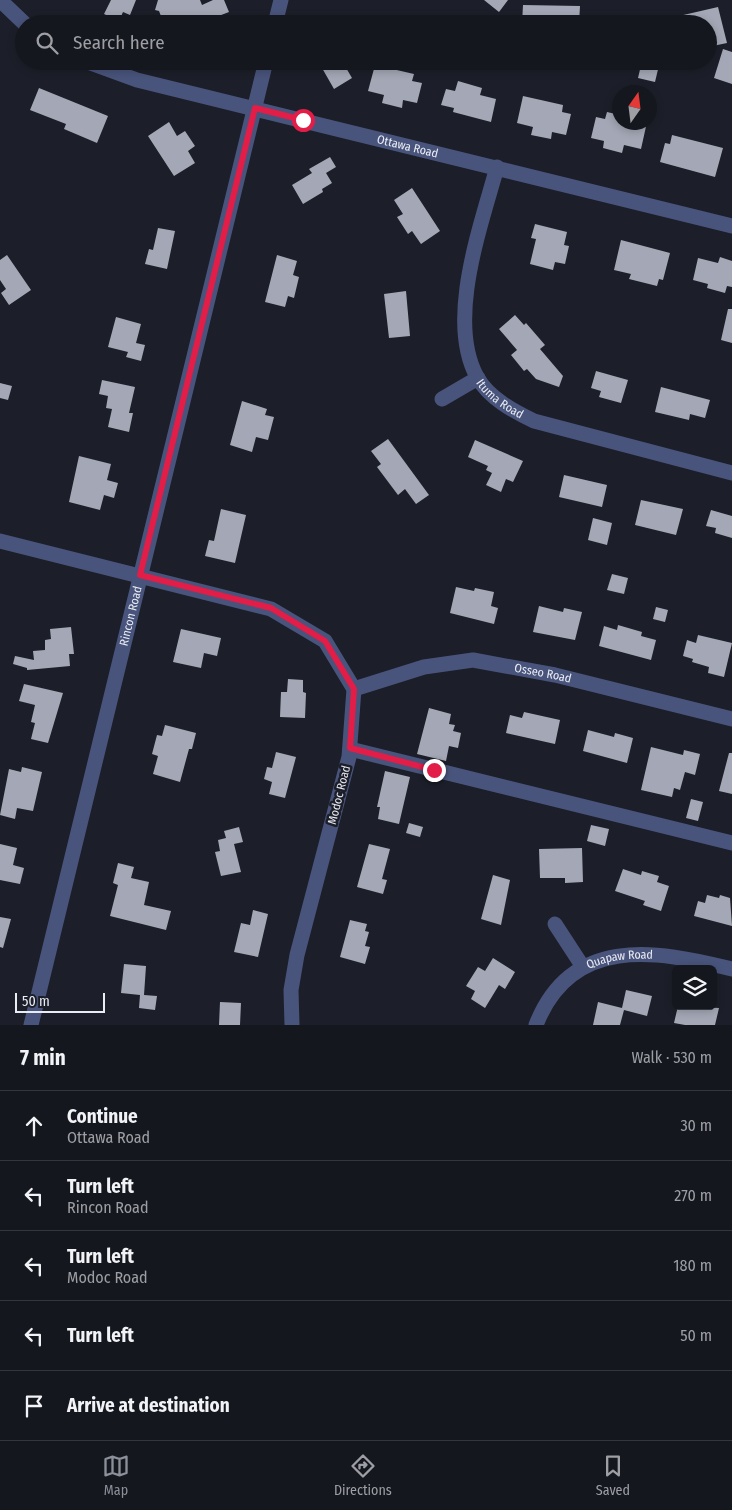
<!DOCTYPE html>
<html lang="en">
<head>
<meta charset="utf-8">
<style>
  body { margin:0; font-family:"Fira Sans Condensed",sans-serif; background:#1e2028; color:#f1f3f6 }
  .controls { position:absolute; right:15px; bottom:15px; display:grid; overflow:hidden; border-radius:8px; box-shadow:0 2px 8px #0003 }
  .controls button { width:45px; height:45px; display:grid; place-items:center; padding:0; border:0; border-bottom:1px solid #34363d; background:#15171f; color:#f1f3f6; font:25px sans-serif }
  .compass { position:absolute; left:612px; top:85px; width:45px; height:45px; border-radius:50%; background:#15171f; box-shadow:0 2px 8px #0003; rotate:14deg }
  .scale { position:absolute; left:15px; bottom:12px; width:90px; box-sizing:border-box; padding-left:5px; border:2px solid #e9ecf3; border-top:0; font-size:14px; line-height:18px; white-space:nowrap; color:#e9ecf3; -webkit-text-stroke:4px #1c1f29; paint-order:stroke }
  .stop { position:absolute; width:15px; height:15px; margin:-11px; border:4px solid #e11d48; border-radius:50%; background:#fff }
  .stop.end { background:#e11d48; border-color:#fff; box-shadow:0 1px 5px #0008 }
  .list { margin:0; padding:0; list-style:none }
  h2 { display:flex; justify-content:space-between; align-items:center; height:65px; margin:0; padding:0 20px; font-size:21px }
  h2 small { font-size:16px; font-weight:400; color:#9d9fa4 }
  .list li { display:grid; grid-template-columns:32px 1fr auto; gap:15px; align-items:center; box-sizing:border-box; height:70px; padding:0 20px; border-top:1px solid #34363d }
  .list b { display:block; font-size:19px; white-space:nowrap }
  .list p { margin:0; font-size:16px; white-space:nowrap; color:#9d9fa4 }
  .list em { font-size:16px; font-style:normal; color:#9d9fa4 }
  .icon { flex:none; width:28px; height:28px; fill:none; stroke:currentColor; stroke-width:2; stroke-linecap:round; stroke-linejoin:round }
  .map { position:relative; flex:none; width:732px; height:1025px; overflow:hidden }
  .search { position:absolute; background:#15171f; box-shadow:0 2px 8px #0003; left:15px; right:15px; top:15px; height:55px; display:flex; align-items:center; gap:12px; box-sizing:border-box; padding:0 18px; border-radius:28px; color:#9d9fa4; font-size:19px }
  .sheet { height:415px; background:#15171f }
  nav { display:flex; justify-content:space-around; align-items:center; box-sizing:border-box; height:70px; border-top:1px solid #34363d; background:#15171f; font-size:14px; color:#9d9fa4 }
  nav a { display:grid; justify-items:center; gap:2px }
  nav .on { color:#8c9099 }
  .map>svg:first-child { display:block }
</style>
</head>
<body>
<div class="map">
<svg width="732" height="1025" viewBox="0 0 732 1025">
  <rect width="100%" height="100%" fill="#1c1f29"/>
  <path fill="#a4a8b6" d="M111,0H136L130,15L123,12L119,21L104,14Z
    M158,0H200L202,5L213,0H224L229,12L216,17L219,24H164L159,11L155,10Z
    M484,0H508L499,12Z
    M523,5L580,6L579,24H522Z
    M718,7L727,43L708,47V24H680L679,16Z
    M723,49L732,52V84L714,78Z
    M318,61H342L352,78L334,89Z
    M642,61H660L655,82L638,78Z
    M375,65L414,74L412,81L422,83L417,103L403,100L402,108L382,103L384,95L368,91Z
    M458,81L482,88L480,95L496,99L491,122L453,112L454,108L441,105L446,89L455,91Z
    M39,88L108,116L97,143L64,129L66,124L30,110Z
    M523,96L563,105L562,112L571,114L566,135L552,132L551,139L531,135L533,127L517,123Z
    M607,112L620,115V122H647L641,149L624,145L622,153L603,148L604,141L591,138L596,117L605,119Z
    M169,122L177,136L185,131L195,146L188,151L195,163L174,176L148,136Z
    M672,135L723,148L715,177L660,162L665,143L670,144Z
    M330,157L336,167L326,173L332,183L322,189L323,192L303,204L292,185L312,173L309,169Z
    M412,188L440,231L421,244L412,231L408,234L397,217L403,214L394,200Z
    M535,224L567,232L564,245L569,246L565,264L555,262L553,270L530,264L536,239L531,238Z
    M158,228L175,231L167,269L145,264L149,249L153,250Z
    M621,240L670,253L663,280L659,279L657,286L629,279L631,274L614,270Z
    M7,255L31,290L9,305L1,293L6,289L0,280V260Z
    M277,255L297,261L293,275L299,277L294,298L288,296L285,307L265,302Z
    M720,257L732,261V287L727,286L725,293L707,288L708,284L693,280L698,258L718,263Z
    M406,291L410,336L389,338L384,294Z
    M728,309H732V343L721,340Z
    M515,315L524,325L526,323L545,345L540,349L563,376L559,387L536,379L527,369L524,371L511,355L517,350L499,329Z
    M116,317L141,324L136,343L145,345L141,361L126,357L128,352L108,347Z
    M596,371L628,380L621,403L599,397L601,391L591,388Z
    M102,380L135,387L129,413H133L129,432L108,427L112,409L106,408L108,396L99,394Z
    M0,383L12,386L8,400L0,398Z
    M661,387L710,400L705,418L690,414L689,420L655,412Z
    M242,401L267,409L265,415L274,417L268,440L256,437L252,452L230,445Z
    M388,439L429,495L416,504L405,489L398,495L377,467L381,464L371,451Z
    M475,440L523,461L513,482L506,479L501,492L486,485L492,473L486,470L488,466L468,457Z
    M79,456L111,464L107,480L118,483L114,498L104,495L100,510L69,502Z
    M564,475L607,485L602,507L559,497Z
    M641,500L683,509L676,535L635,525Z
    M221,509L246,515L235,563L205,556L209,540L214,541Z
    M711,510L732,516V538L715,533L716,528L706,526Z
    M593,518L612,523L607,545L588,540Z
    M612,574L628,578L624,594L607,590Z
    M456,587L474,591L475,588L494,592L491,606L498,608L494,624L450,613Z
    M539,606L563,612L564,608L582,612L575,640L533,632Z
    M656,607L668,610L665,622L653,619Z
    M618,625L642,632L641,636L656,640L651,660L599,646L604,626L617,630Z
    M71,627L74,654H69L70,666L27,670V668L13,664L15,656L34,660L33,651L45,650V640L51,639L50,629Z
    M181,629L221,638L217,656L204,653L201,668L173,662Z
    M698,635L732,643L724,677L708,673L709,667L692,662L693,659L683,656L687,640L696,643Z
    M288,679L303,680V692L306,693L305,718L280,717L281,692H287Z
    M24,684L63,693L48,743L31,739L35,723L31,722L35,705L19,701Z
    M429,708L451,714L449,724L455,725L453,731L461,733L458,748L449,746L446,761L417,754Z
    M524,712L560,720L555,744L506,733L510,715L522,718Z
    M165,725L196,733L192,749H189L180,782L153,774L158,756L152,754L157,735L162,736Z
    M588,730L614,737L615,733L633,738L627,763L583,751Z
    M651,747L683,755L684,750L700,754L695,775L685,772L680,790L674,788L672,797L641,790Z
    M276,752L296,757L285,798L269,794L272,782L264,779L267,767L272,768Z
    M729,753H732V794L719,791Z
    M22,767L42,772L33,811L17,808L15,819L0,815L9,769L21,772Z
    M385,771L410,777L399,824L378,819L380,807H377Z
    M691,799L703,802L698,821L686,818Z
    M409,823L423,827L420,837L406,833Z
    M591,825L609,829L605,846L587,841Z
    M239,827L243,842L234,844L241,872L221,876L215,852L220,851L218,840L226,838L224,831Z
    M0,844L17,848L13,865L24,868L20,884L0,880Z
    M369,844L390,849L382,879L387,880L383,894L357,887Z
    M582,848L583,882L565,883V878H540L539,849Z
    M118,863L134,867L131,878L149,882L144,905L171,911L166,930L110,916L118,885L113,883Z
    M623,869L641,875L642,871L659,876L657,882L669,886L661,911L643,905L645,901L615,891Z
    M493,875L510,880L501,925L481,919Z
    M707,895L719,898L720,895L730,898L732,926L694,916L698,901L705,903Z
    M253,910L268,914L258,957L234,952L241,923L250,925Z
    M0,917L11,919L3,948L0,947Z
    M350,920L367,924L365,931L369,932L365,946L370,947L365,964L340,957Z
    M493,958L515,972L505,989L499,985L485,1008L471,999L475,991L466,986L478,967L485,971Z
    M124,964L146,966L144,995L157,996L155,1010L139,1008L140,995L121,993Z
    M626,990L652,996L647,1016L624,1010L620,1025H593L598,1002L622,1008Z
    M220,1002L241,1003L240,1025H219Z
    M678,1006L719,1008L715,1025H685L674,1023Z"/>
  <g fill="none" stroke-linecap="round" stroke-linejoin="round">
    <g stroke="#49547c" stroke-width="15">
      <path d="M0,0L25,24"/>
      <path d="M275,24L281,0"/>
      <path id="s1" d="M85,61L137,80L732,226"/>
      <path id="s2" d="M497,167C481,226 446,320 477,377C489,398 513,411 534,421L732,473"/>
      <path d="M442,399L478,378"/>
      <path d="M0,541L271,609L325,641L354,689L349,757L297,955L291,990L292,1025"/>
      <path id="s3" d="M354,689L424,667L473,660L555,675L732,719"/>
      <path d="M350,749L732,843"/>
      <path d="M555,924L583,967"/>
      <path id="s4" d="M31,1025L266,61"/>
      <path id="s5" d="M536,1025C571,935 656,950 732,969"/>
    </g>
  </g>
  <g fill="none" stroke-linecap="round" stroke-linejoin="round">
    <path stroke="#e11d48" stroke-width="6" d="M303,120L255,108L140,575L271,608L325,641L354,689L350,748L434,770"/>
  </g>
  <g text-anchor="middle" stroke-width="5" stroke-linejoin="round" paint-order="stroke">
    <g font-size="12" fill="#e9ecf3" stroke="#1c1f29">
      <text dy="4" stroke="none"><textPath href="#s1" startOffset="334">Ottawa Road</textPath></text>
      <text dy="4" stroke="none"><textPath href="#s2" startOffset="248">Ituma Road</textPath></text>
      <text dy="4" stroke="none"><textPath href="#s4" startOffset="421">Rincon Road</textPath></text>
      <text dy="4" stroke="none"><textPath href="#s3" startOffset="194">Osseo Road</textPath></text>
      <text transform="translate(339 795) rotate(-76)" y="4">Modoc Road</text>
      <text dy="4" stroke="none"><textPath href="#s5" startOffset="114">Quapaw Road</textPath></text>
    </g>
  </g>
</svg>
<div class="controls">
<button><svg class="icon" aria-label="layers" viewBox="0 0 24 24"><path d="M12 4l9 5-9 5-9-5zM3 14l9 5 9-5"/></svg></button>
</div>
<svg class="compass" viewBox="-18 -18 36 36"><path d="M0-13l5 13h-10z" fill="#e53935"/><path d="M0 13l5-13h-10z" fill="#9d9fa4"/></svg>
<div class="scale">50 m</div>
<div class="stop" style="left:303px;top:120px"></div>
<div class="stop end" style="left:434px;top:770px"></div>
<div class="search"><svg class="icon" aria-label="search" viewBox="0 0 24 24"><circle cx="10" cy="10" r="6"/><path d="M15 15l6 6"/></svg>Search here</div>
</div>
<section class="sheet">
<h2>7 min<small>Walk · 530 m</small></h2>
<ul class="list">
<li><svg class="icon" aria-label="ahead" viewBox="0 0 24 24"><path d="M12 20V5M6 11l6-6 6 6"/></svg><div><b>Continue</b><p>Ottawa Road</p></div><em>30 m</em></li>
<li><svg class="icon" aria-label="left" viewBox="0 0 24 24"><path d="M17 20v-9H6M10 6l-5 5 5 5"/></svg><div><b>Turn left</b><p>Rincon Road</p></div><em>270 m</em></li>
<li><svg class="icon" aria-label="left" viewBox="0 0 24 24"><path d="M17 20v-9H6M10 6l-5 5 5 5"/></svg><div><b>Turn left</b><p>Modoc Road</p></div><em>180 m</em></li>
<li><svg class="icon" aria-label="left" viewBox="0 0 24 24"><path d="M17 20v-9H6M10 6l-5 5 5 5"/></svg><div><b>Turn left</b></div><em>50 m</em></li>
<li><svg class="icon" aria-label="arrive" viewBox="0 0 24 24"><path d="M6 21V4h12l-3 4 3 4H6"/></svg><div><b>Arrive at destination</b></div></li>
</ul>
</section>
<nav>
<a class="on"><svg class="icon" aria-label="map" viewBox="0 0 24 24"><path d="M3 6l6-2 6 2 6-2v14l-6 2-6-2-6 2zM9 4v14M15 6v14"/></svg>Map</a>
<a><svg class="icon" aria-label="directions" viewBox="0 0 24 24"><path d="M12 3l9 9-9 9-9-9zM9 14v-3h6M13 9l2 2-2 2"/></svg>Directions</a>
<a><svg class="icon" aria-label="saved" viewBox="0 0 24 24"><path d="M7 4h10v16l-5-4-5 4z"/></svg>Saved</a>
</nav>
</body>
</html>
